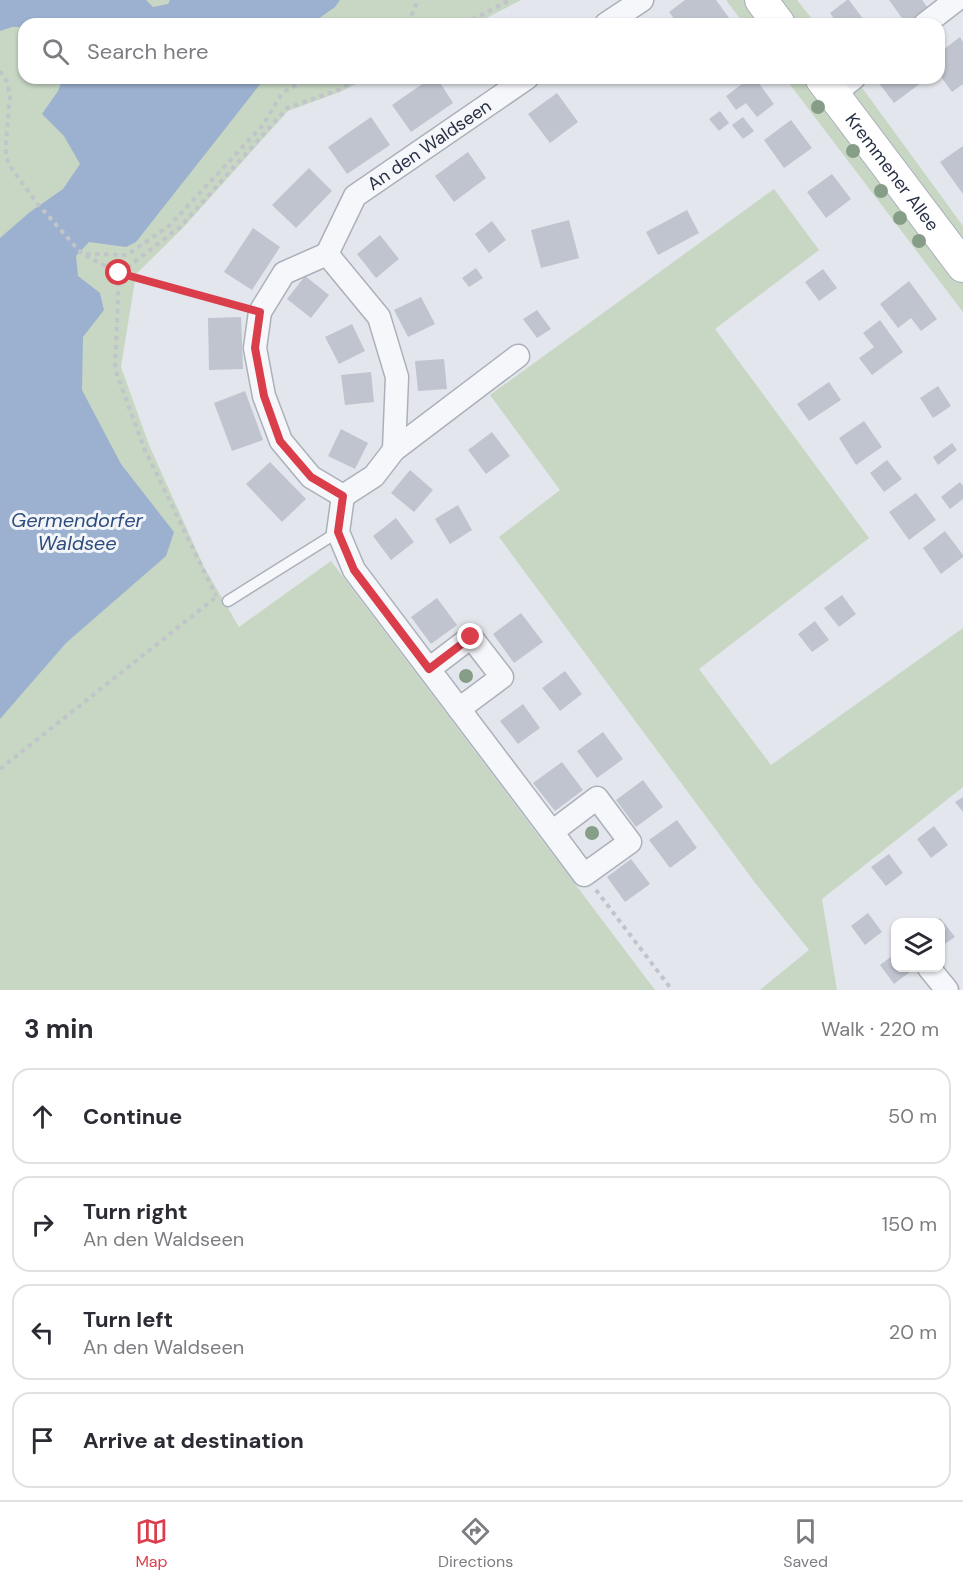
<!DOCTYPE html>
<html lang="en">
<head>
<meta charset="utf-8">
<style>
  body { margin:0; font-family:"DM Sans",sans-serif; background:#f2f2f3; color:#2b2b33 }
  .controls { position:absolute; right:18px; bottom:18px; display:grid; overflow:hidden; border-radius:12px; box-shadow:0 2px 4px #0004 }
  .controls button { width:54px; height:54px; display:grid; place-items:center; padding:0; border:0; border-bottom:2px solid #e1e1e2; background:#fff; color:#2b2b33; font:30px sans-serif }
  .stop { position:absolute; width:18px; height:18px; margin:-14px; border:4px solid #db3e4b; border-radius:50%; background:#fff }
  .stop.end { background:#db3e4b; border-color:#fff; box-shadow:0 2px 6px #0008 }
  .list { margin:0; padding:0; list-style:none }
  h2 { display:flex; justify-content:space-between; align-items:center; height:78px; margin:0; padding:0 24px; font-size:26px }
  h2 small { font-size:20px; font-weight:400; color:#7c7c81 }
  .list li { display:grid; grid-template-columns:39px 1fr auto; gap:18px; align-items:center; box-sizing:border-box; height:96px; margin:0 12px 12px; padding:0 12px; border:2px solid #e1e1e2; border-radius:18px }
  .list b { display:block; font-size:22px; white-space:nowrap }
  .list p { margin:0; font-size:20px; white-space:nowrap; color:#7c7c81 }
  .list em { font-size:20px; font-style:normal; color:#7c7c81 }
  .icon { flex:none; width:33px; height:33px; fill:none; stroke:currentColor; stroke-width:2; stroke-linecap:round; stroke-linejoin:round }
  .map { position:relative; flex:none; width:963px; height:990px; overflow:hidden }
  .search { position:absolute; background:#fff; box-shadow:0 2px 4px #0004; left:18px; right:18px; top:18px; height:66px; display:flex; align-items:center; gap:15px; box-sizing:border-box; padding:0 21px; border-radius:18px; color:#7c7c81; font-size:22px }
  .sheet { height:510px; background:#fff }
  nav { display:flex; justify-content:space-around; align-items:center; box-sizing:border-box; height:84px; border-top:2px solid #e1e1e2; background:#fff; font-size:16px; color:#7c7c81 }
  nav a { display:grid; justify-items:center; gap:3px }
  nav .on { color:#db3e4b }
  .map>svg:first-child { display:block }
</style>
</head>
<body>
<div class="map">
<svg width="963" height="990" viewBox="0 0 963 990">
  <rect width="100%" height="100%" fill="#e3e6ec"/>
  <path fill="#c7d7c3" d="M0,0H521L475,24H24V78H368L340,92L288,111L182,229L136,274L121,367L149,445L204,567L239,627L331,561L655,990H0Z
    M726,0H797L816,24H744Z
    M785,78H855L963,226V312Z
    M774,189L819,250L715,329L869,538L699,669L771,765L963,628V787L822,899L837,990H760L809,950L756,884L499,537L560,490L490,395Z"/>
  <path fill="#9bb1cf" d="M0,0H146L153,7L168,4L170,0H340L335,7L311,24H24V27H12L0,31Z
    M63,78H265L136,242L126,247L89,242L76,256L78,276L100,293L104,310L83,337L82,390L121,464L174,532L166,556L66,643L0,719V238L30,212L63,189L80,164L64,136L42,114L58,91Z"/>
  <path fill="#bfc4cf" d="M685,0H716L732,22L729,24H678L669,12Z
    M847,0H849L867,24H838L830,13Z
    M889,0H922L931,12L914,24H894L902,18Z
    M960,37L963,42V84L952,92L939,74V53Z
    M431,78H437L453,103L411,132L392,105Z
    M750,78H755L774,104L757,117L746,103L736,110L726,96Z
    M875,78H924L925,80L894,103Z
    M557,93L578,122L550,143L528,114Z
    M720,111L729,123L719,131L709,119Z
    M371,117L390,145L347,174L328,147Z
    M743,117L754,131L743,139L732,125Z
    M791,120L812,148L784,168L764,140Z
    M963,146V194L940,162Z
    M468,152L486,178L454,202L435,176Z
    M309,168L332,191L296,228L272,205Z
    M832,174L851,199L826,218L807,192Z
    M687,210L699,233L658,255L646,232Z
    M569,220L579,258L541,268L531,230Z
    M492,221L506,240L489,253L475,234Z
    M253,228L280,247L252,290L224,272Z
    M380,235L399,259L376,278L357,254Z
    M476,268L483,278L469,287L462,278Z
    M823,269L837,288L819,301L805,282Z
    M305,276L329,295L311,318L287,299Z
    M909,281L937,319L921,331L911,318L898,328L880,304Z
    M421,297L435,324L408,337L394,310Z
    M537,310L551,329L537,338L523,319Z
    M241,317L243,369L209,370L208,318Z
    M880,320L903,352L872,375L859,358L874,347L863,333Z
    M352,324L365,351L339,364L325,337Z
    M444,359L447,389L418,391L415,361Z
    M371,372L374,402L345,405L341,375Z
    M829,382L841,400L809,421L797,404Z
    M938,386L951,406L933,418L920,398Z
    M245,391L263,440L232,451L214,403Z
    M864,421L882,447L856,465L839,438Z
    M341,429L368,443L355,469L328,456Z
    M492,432L510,456L486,474L468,450Z
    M952,443L957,450L938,465L933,457Z
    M887,460L902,479L884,492L870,473Z
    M270,462L306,499L282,522L246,484Z
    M410,470L433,490L414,512L391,493Z
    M960,482L963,486V499L950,509L941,497Z
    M916,493L936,520L909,540L889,512Z
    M458,505L472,530L450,544L435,519Z
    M396,518L414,542L391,560L373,536Z
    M945,531L963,555V557L941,574L923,548Z
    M842,595L856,614L839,627L824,608Z
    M437,598L457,625L431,644L411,617Z
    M521,613L543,642L514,663L493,634Z
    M815,621L829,640L812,652L798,634Z
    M565,671L582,694L560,711L542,688Z
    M523,704L540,728L518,744L500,721Z
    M603,732L623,759L597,778L577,751Z
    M562,762L583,790L555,811L533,783Z
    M643,780L663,807L636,827L616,800Z
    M963,797V812L955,802Z
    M677,820L697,848L670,868L649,840Z
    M934,826L948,845L931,858L917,839Z
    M889,854L903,873L886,886L871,867Z
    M631,859L650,884L625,902L607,877Z
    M868,913L882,932L865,945L851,926Z
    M940,918L955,937L940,947V922H934Z
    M896,953V968H909L911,971L894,984L880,965Z"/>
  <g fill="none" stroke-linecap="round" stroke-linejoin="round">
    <defs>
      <path id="service" d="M228,601L338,532"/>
      <g id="minor">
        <path d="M606,24L642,0"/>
        <path d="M925,24L956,0"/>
        <path d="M834,94L854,78"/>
        <path d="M327,254L379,317L397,377L394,450"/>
        <path id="s1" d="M518,356L394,450L374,476L343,496L311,477L281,441L264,396L255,348L260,312L284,273L327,254L355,196L527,78"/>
        <path d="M343,496L338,532L354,570L552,832L584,875L630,842L597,798L552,832"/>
        <path d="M429,669L471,637L502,677L459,709"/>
        <path d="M929,968L947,990"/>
      </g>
      <g id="secondary">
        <path d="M761,0L779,24"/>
        <path id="s2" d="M821,78L963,266"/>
      </g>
    </defs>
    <use href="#service" stroke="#abb0ba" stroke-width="13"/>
    <use href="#minor" stroke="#abb0ba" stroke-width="25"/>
    <use href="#secondary" stroke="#abb0ba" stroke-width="34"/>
    <path stroke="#c1c4cb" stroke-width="4" stroke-dasharray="4.5 4.5" stroke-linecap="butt" d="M408,24L418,0
      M464,24L510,0
      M0,71L7,82L10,96L6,142V156L10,166L36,202L82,254L119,273L241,307
      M86,254L127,255L169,226L263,125L282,93L300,83L327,78
      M119,273L115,369L144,448L216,596
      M120,273L180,227L287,108L338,90L360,78
      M0,769L215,598
      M596,890L672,990"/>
    <use href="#service" stroke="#f6f7fa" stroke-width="10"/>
    <use href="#minor" stroke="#f6f7fa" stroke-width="22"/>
    <use href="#secondary" stroke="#fff" stroke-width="32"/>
  </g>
  <g fill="#869e87">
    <circle cx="818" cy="107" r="7"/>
    <circle cx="853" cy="151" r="7"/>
    <circle cx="881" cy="191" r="7"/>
    <circle cx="900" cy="218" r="7"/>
    <circle cx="919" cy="241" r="7"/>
    <circle cx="466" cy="676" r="7"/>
    <circle cx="592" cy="833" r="7"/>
  </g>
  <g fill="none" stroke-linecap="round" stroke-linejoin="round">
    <path stroke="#db3e4b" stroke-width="8" d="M119,273L260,312L255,348L264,396L280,441L311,477L343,496L338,532L354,570L429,669L471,637"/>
  </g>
  <g text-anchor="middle" stroke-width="6" stroke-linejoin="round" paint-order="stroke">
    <g font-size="18" fill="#293146" stroke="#f3f5f9">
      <text dy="6" stroke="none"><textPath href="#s1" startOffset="690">An den Waldseen</textPath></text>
      <text dy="6" stroke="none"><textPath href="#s2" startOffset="118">Kremmener Allee</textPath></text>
    </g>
    <g font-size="20" font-style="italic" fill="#2e4d7e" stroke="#f3f5f9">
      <text x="77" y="527">Germendorfer<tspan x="77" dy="23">Waldsee</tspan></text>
    </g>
  </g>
</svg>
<div class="controls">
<button><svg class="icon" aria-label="layers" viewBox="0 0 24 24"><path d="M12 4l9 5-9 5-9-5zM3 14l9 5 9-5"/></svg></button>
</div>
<div class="stop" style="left:119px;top:273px"></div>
<div class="stop end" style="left:471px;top:637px"></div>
<div class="search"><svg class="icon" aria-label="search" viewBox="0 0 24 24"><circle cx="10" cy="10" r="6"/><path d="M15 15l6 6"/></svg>Search here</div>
</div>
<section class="sheet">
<h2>3 min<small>Walk · 220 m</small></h2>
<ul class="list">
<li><svg class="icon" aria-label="ahead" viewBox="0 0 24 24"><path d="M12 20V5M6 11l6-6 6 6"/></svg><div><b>Continue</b></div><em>50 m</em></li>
<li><svg class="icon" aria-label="right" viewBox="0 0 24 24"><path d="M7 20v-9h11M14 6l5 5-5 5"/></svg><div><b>Turn right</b><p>An den Waldseen</p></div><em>150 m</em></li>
<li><svg class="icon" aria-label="left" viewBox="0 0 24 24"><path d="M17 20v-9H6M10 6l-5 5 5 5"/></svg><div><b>Turn left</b><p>An den Waldseen</p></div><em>20 m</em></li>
<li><svg class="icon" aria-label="arrive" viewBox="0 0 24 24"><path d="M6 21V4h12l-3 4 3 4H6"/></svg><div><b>Arrive at destination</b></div></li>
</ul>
</section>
<nav>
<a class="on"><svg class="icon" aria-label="map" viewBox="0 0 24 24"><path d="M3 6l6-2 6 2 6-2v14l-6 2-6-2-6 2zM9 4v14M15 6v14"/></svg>Map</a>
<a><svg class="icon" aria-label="directions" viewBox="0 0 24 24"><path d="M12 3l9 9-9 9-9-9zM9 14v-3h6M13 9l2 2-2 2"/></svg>Directions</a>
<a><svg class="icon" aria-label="saved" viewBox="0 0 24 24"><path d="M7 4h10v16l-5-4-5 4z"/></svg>Saved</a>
</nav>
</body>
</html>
